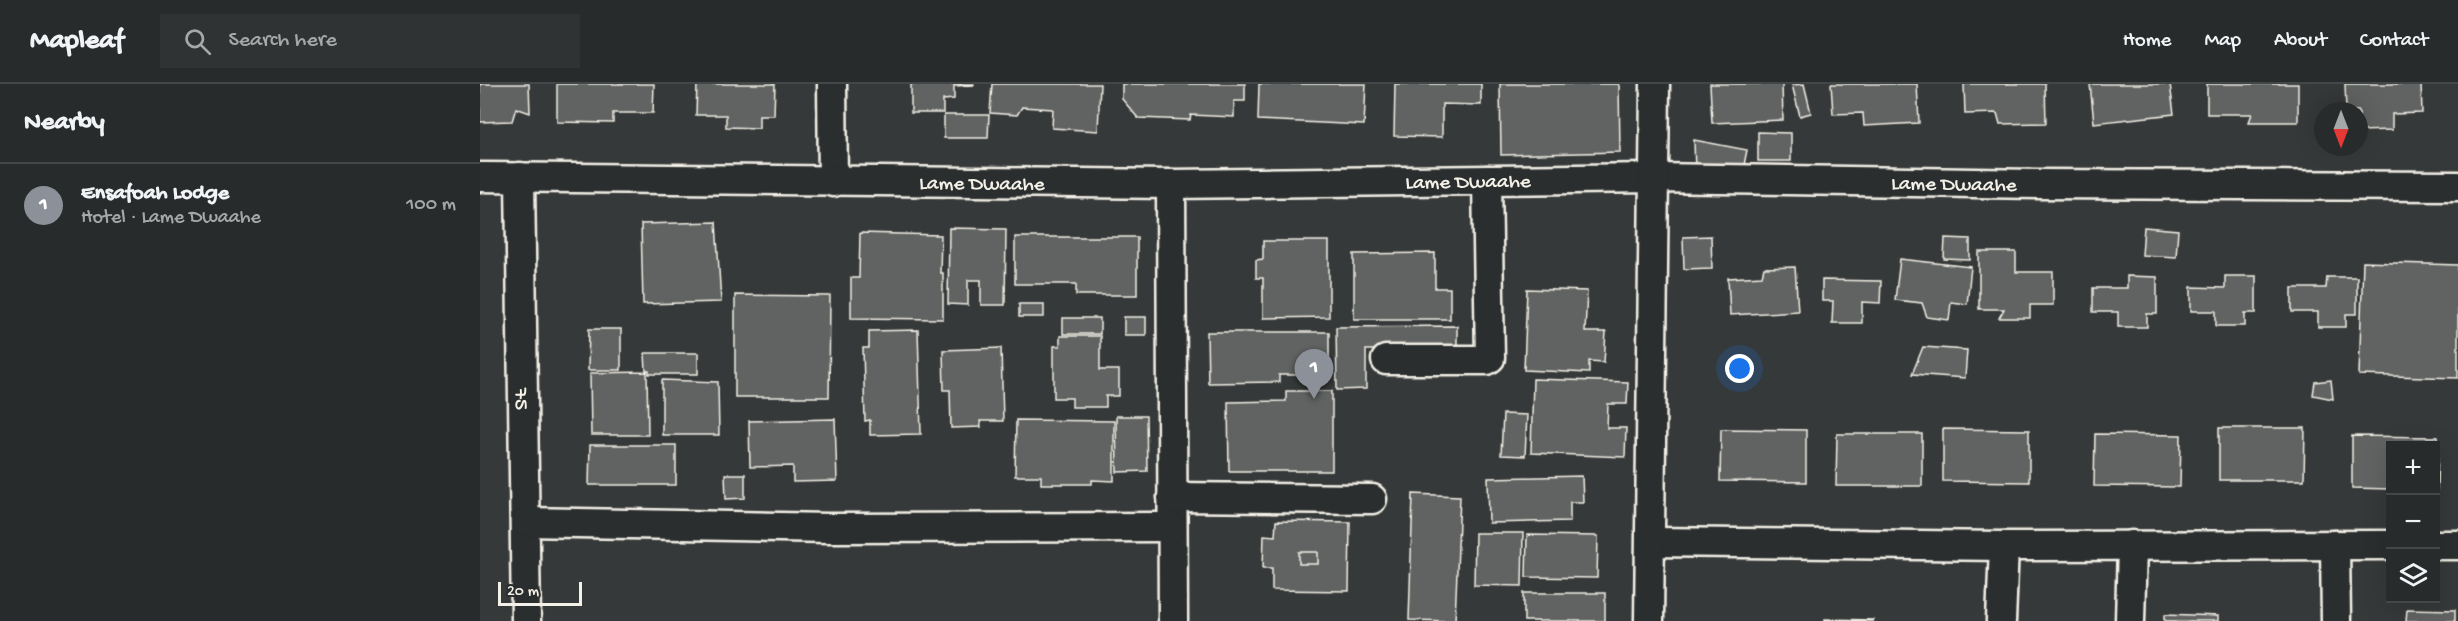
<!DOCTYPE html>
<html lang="en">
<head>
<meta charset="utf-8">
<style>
  body { margin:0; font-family:"Gochi Hand",sans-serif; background:#303333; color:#f1f3f6 }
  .controls { position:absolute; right:18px; bottom:18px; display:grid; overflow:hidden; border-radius:0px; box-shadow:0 6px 24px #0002 }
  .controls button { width:54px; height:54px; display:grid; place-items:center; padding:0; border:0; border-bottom:2px solid #444747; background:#282b2b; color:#f1f3f6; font:30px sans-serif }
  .compass { position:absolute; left:1834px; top:18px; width:54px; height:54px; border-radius:50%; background:#282b2b; box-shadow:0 6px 24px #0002; rotate:180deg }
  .scale { position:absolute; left:18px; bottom:15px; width:84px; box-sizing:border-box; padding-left:6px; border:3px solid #f4f1e8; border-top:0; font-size:16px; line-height:21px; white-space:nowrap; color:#f4f1e8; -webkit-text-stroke:4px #2a2d2e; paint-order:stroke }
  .you { position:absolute; left:1260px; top:285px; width:21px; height:21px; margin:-15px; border:4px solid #fff; border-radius:50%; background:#1a73e8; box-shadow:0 0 0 9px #1a73e833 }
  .badge { display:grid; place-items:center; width:39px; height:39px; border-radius:50%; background:#8c9099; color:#fff; font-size:20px; font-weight:700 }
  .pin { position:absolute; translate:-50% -50px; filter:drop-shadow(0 2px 3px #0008) }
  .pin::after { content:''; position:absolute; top:32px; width:21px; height:18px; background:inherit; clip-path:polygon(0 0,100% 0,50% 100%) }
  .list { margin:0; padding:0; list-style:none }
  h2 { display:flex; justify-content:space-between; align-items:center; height:78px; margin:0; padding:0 24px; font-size:26px }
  h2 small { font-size:20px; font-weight:400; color:#a5a7a9 }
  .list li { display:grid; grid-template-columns:39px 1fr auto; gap:18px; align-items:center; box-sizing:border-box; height:84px; padding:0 24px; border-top:2px solid #444747 }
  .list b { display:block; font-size:22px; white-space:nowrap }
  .list p { margin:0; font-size:20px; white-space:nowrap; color:#a5a7a9 }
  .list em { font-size:20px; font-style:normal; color:#a5a7a9 }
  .icon { flex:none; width:33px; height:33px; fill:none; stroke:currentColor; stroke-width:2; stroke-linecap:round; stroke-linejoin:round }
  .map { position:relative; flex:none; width:1978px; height:537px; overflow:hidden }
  header { display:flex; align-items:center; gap:36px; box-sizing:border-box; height:84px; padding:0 30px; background:#282b2b; border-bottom:2px solid #444747 }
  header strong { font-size:28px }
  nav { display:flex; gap:33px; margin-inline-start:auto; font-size:21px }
  .search { width:420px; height:54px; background:#303333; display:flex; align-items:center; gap:15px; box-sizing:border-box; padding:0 21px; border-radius:0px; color:#a5a7a9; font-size:22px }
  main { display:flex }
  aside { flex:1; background:#282b2b }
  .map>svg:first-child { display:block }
</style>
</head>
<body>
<header>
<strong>Mapleaf</strong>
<div class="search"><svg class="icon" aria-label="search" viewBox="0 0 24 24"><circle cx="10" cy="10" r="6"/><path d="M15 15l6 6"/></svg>Search here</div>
<nav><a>Home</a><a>Map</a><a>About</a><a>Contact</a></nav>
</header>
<main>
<aside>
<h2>Nearby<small></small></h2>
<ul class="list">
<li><span class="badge">1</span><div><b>Ensafoah Lodge</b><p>Hotel · Lame Dwaahe</p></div><em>100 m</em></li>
</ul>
</aside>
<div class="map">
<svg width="1978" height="537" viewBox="0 0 1978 537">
  <rect width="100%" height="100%" fill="#363939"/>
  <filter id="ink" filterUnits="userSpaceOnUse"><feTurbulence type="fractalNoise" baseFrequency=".0167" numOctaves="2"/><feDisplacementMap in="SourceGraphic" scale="12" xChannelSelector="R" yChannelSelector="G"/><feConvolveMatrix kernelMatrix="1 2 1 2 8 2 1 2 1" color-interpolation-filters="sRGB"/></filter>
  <g filter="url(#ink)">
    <path fill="#616362" stroke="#f4f1e8" stroke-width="1.5" fill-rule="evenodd" d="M0,0H49L50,29L36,24L32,37L0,38Z
      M77,0H174L173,29H133V39L77,38Z
      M217,0H295L294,31H279V44L246,43V31H216Z
      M431,0H494V1L474,2V15L463,16V29H431Z
      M512,0H620L618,47L572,44L573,25L542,23L537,31L510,29Z
      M642,0H765V17H754V33L711,31L710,36L658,34L642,15Z
      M779,0H886L884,41L778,36Z
      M915,0H1001V21L962,20V53L914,52Z
      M1020,0H1139L1140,68L1021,71Z
      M1230,0H1302L1303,36L1232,39Z
      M1324,0L1331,29L1320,32L1312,1Z
      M1351,0H1437L1439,39L1384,42L1383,29L1353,30Z
      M1484,0H1565L1566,39L1520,40L1517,29L1485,30Z
      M1610,0H1690L1694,30L1614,39Z
      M1727,0H1818V38H1769L1772,30H1727Z
      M1865,0H1941L1942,29L1912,30V46L1879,47V27H1866Z
      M464,31H509L508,54H464Z
      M1278,48L1311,49V77H1278Z
      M1214,56L1267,66L1263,86L1215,88Z
      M236,138L241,218L163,220L161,140Z
      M1664,143L1698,146L1696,173L1662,171Z
      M469,144L526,145L525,221H501V196H488V221L468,220Z
      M380,149L461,151L460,189H463V235L371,234V194H379Z
      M1231,152L1232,184L1204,185L1203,153Z
      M535,153H657V211H596V200H535Z
      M1465,154L1490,155V176L1464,175Z
      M783,157H849V233L783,234V194H776V176L783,175Z
      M1499,168H1536V188H1573V221H1550V234H1519L1524,225H1499Z
      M955,169V204H970V235H874V170Z
      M1420,175L1491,183L1487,220L1471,218L1469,236L1447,233L1442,219L1415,216Z
      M1883,178L1978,181V294L1879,291Z
      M1315,183L1318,227L1250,231L1248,194L1282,192L1284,184Z
      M1647,192L1677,193V230H1667V243H1638V228H1613V204H1647Z
      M1745,192H1776V229H1765V242H1736V227H1711V203L1745,204Z
      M1847,193H1877V230H1866V243H1838V228H1812V204H1846Z
      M1342,196L1401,197L1400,219L1382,218V239H1352L1353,217H1342Z
      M1047,205L1107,207L1105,248H1126L1124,278L1109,277V289L1044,286Z
      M255,211L350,212L349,313H255Z
      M539,220H564V233H539Z
      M644,233H666V251H644Z
      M583,234H620V250H583Z
      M977,242V265L886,266V305L857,306L856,243Z
      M109,245H141V286H108Z
      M438,246L441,350L390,351V336L385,337L383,264H389V247Z
      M727,248H849V291H799V298L728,299Z
      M580,252H620V286H639V312H626V323H592V314H574V262H580Z
      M1443,263L1487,266L1485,294L1432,290Z
      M521,264L523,337H500L501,343L471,344L470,306H464L463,266Z
      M165,269H218V290H169V287H166Z
      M167,288L168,351H111L110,289Z
      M1053,295L1148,298L1147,320H1128L1127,344H1146L1145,373L1051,369Z
      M182,296L238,298L239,351H182Z
      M1851,296L1853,315L1833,311L1835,298Z
      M806,307H852V387H749L748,318L806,317Z
      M1023,330L1047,331L1045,372L1021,371Z
      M636,332H666L667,387L637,388Z
      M355,335L357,397L313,398V382L270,383L269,337Z
      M536,336L634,337V397L612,396V400H561V392H535Z
      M1739,344H1825L1824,396H1739Z
      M1241,345L1326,346V398L1240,397Z
      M1463,345L1549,346V398L1463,397Z
      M1357,350H1442V402H1356Z
      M1615,350L1701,351L1700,403L1614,402Z
      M1872,352L1958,353L1957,405H1956V362H1910V405L1872,404Z
      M110,361H196V401H109Z
      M245,390H265V414L246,415Z
      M1102,392L1103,418H1090V437L1009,439L1008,394Z
      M933,410L980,412L975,537L929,536Z
      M796,437L870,438L869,507L792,506V484H783L784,451L795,452ZM819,468H838V480H819Z
      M995,449H1043L1042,502L994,501Z
      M1047,451L1118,452L1117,494L1046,493Z
      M819,468H838V480H819Z
      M1044,509H1125V537H1044Z
      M1927,525L1975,526V537H1926Z
      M1685,530L1738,532V537H1685Z
      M1345,535L1393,536V537H1345Z"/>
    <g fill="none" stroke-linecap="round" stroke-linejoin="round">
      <defs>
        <g id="minor">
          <path d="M352,0L353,98"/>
          <path id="s1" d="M0,93L691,100L1172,94L1558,100L1978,102"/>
          <path id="s2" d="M40,93L46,537"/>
          <path d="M691,100L693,537"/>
          <path d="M906,276H1007L1010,274L1007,96"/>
          <path d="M692,413L892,415"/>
          <path d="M46,438L348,444L692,443"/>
          <path d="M1171,458L1524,462L1910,461"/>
          <path d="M1855,461L1856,537"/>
          <path d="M1956,461H1978"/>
          <path d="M1169,537L1175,0"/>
          <path d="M1521,537L1524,462"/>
          <path d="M1650,537L1652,461"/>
        </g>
      </defs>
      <use href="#minor" stroke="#f4f1e8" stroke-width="33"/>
      <use href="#minor" stroke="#2a2d2e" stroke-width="28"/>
    </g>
  </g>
  <g text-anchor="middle" stroke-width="6" stroke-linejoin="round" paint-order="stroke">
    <g font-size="21" fill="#f4f1e8" stroke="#2a2d2e">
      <text dy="7" stroke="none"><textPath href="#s1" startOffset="988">Lame Dwaahe</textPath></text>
      <text dy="7" stroke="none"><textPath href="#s1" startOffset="502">Lame Dwaahe</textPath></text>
      <text dy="7" stroke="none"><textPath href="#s1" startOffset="1474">Lame Dwaahe</textPath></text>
      <text dy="7" stroke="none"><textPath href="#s2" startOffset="222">75</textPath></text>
    </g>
  </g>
</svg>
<div class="controls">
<button>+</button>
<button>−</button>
<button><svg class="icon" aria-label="layers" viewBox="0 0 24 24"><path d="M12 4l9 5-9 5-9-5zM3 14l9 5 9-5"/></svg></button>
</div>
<svg class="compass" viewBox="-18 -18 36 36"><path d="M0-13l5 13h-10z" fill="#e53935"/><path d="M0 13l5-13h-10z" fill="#a5a7a9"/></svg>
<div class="scale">20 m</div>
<div class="you"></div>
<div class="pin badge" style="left:834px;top:315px">1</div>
</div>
</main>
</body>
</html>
